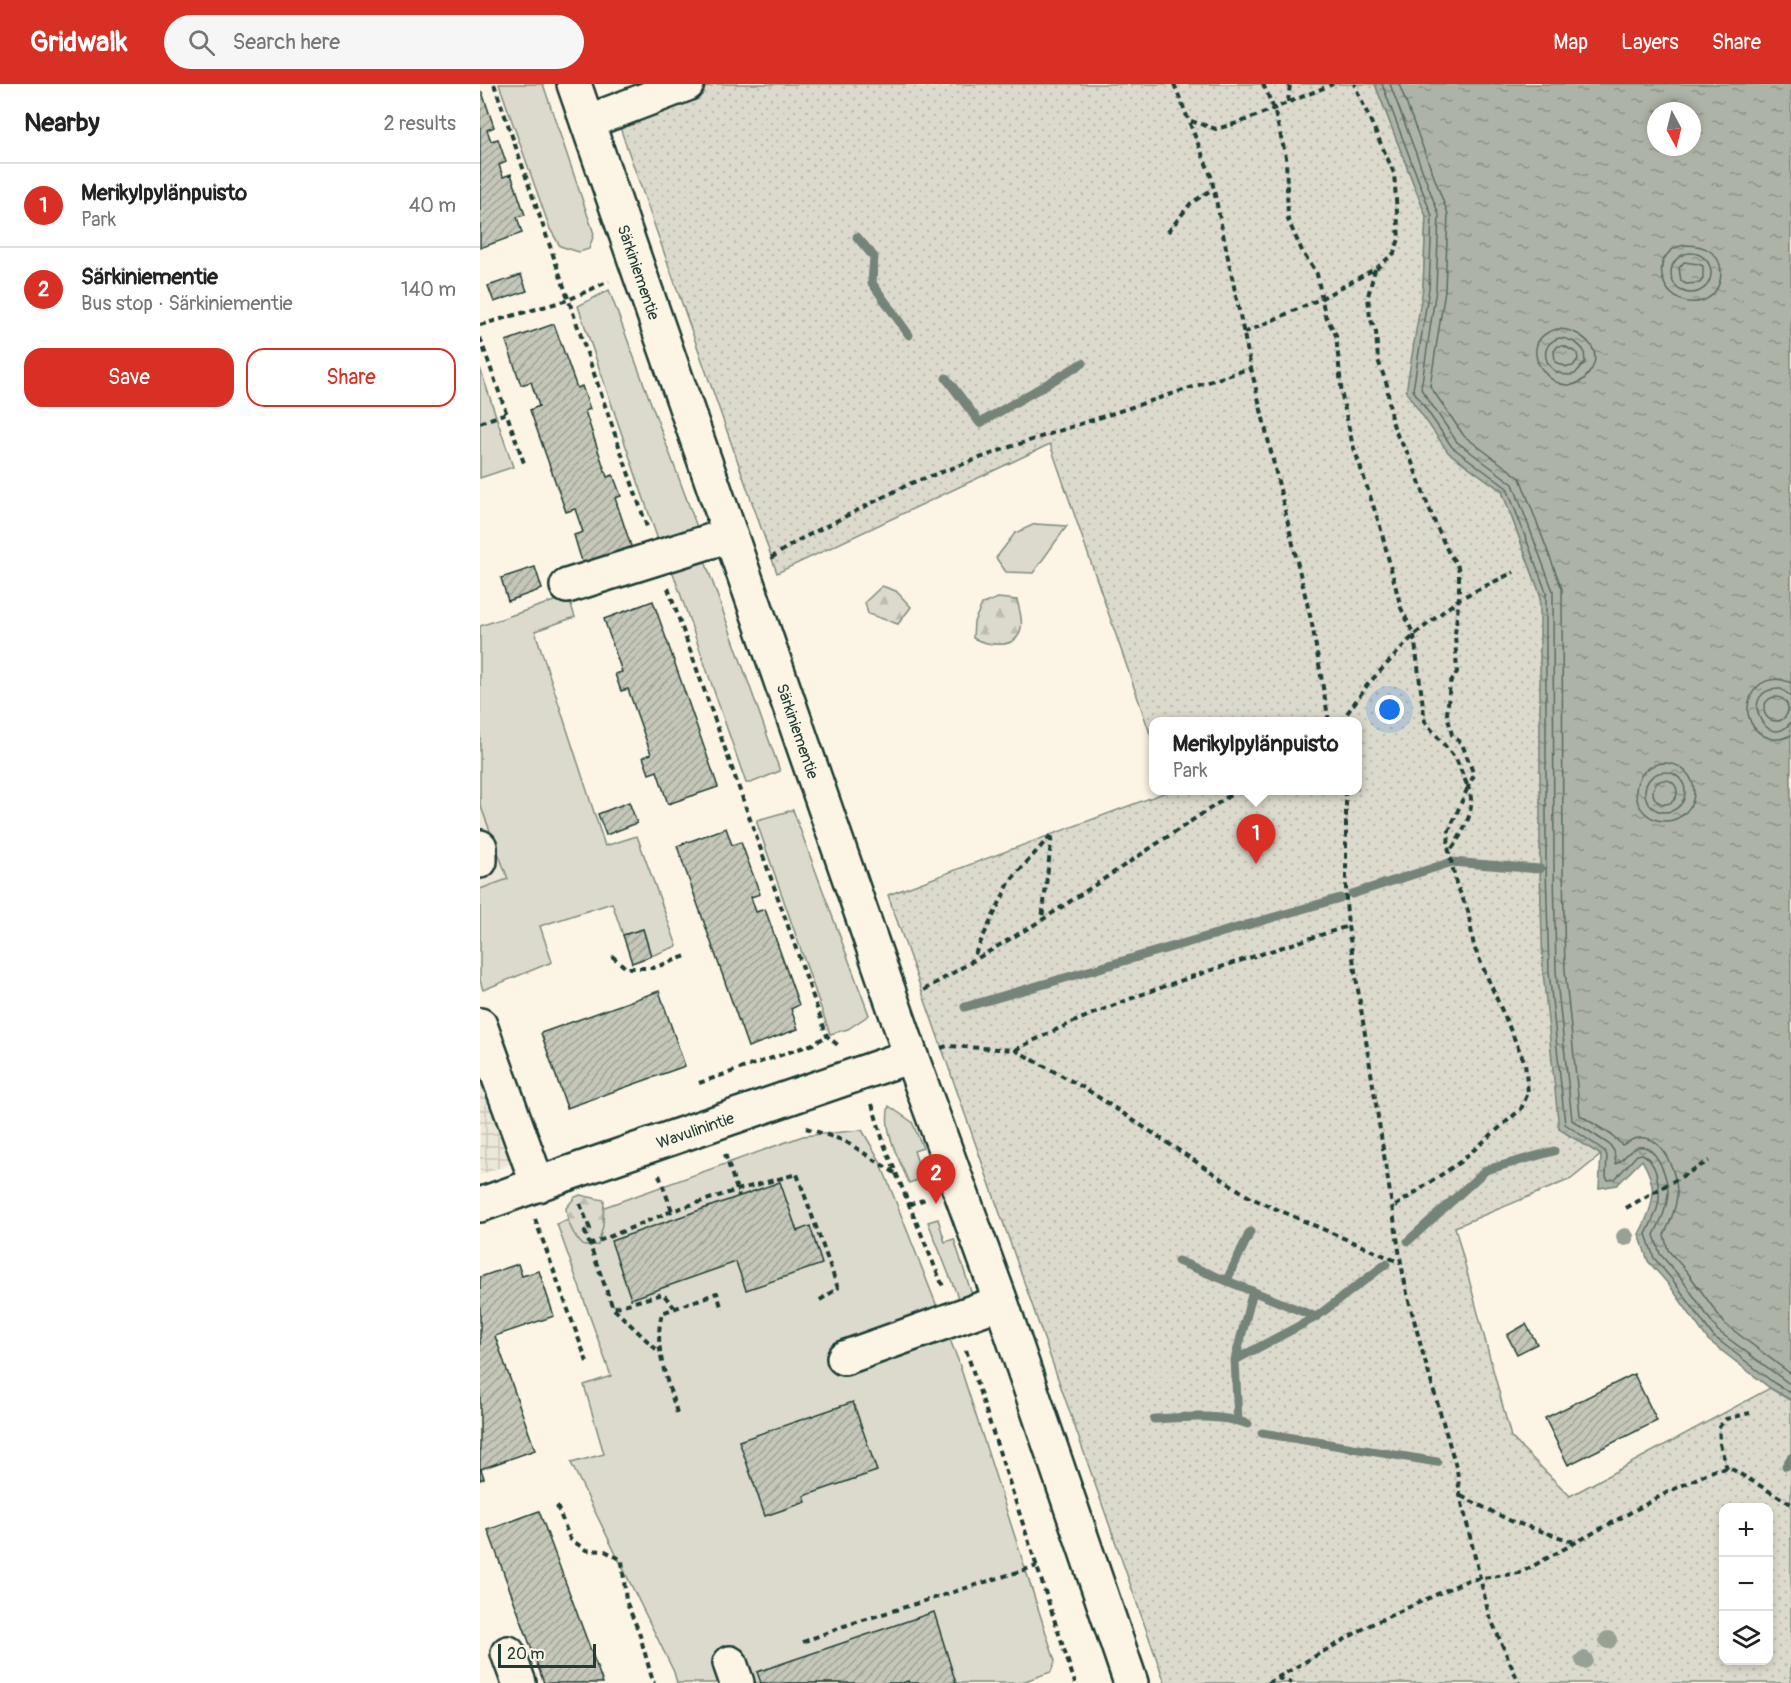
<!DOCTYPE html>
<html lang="en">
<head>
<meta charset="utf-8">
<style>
  body { margin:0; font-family:Pangolin,sans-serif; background:#f6f6f6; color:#222 }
  .controls { position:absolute; right:18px; bottom:18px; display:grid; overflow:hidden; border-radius:12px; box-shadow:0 3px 9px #0003 }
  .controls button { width:54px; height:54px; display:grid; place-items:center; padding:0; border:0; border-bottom:2px solid #e0e0e0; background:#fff; color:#222; font:30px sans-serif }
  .compass { position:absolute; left:1167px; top:18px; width:54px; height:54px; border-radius:50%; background:#fff; box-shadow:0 3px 9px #0003; rotate:173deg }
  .scale { position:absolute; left:18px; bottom:15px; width:98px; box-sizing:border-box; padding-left:6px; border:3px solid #1f3d34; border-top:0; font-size:16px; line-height:21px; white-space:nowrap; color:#1f3d34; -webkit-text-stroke:4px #fcf5e5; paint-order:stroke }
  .you { position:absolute; left:910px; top:626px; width:21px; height:21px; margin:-15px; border:4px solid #fff; border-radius:50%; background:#1a73e8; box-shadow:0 0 0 9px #1a73e833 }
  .badge { display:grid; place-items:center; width:39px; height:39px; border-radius:50%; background:#d93025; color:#fff; font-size:20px; font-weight:700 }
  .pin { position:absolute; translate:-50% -50px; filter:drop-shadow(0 2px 3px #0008) }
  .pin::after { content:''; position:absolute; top:32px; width:21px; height:18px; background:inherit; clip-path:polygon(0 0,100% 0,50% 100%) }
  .popup { position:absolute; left:669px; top:633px; width:213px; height:78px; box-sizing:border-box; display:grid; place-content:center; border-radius:12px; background:#fff; filter:drop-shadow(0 2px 4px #0005); font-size:20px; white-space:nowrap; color:#767676 }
  .popup b { font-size:22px; color:#222 }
  .popup::after { content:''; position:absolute; left:50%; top:100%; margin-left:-12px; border:12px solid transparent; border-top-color:#fff }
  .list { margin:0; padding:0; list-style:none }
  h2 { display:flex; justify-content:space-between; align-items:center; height:78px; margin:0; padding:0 24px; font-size:26px }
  h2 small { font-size:20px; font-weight:400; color:#767676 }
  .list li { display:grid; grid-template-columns:39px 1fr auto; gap:18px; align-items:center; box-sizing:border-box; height:84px; padding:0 24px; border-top:2px solid #e0e0e0 }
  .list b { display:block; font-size:22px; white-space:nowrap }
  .list p { margin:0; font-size:20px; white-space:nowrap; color:#767676 }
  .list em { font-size:20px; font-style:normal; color:#767676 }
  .actions { display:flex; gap:12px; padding:18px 24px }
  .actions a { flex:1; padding:14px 0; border:2px solid #d93025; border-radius:18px; text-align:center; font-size:21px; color:#d93025 }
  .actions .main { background:#d93025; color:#fff }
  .icon { flex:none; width:33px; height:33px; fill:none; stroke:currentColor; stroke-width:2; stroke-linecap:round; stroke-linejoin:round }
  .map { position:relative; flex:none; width:1311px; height:1599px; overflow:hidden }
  header { display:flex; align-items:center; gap:36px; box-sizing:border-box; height:84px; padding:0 30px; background:#d93025; color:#fff }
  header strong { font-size:28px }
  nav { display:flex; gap:33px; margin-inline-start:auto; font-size:21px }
  .search { width:420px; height:54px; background:#f6f6f6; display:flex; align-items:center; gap:15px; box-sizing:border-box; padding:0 21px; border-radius:33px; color:#767676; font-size:22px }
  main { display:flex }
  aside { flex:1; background:#fff }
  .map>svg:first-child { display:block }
</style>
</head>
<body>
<header>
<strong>Gridwalk</strong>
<div class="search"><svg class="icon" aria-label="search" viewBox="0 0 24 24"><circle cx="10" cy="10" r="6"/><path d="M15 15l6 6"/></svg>Search here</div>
<nav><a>Map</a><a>Layers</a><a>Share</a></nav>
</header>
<main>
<aside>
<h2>Nearby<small>2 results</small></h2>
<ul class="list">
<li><span class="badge">1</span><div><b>Merikylpylänpuisto</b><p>Park</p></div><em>40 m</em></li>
<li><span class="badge">2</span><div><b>Särkiniementie</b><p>Bus stop · Särkiniementie</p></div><em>140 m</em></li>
</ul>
<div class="actions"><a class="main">Save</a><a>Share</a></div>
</aside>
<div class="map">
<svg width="1311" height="1599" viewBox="0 0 1311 1599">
  <defs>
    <pattern id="industrial-grid" width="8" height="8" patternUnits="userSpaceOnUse" patternTransform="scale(1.5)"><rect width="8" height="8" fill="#ece7d8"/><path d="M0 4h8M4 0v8" fill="none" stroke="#cac7ba"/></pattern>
    <pattern id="forest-firs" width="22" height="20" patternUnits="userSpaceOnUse" patternTransform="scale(1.5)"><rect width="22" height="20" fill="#dcdacc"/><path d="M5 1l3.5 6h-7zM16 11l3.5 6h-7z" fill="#bcbcb0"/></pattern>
    <pattern id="park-dots" width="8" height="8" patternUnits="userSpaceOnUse" patternTransform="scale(1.5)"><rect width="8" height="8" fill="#dcdacc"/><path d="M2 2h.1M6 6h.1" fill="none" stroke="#bcbcb0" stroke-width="1.8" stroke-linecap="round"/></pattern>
    <pattern id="water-ripples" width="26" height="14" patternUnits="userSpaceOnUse" patternTransform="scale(1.5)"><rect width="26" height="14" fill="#aeb3a7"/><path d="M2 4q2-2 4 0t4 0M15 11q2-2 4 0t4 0" fill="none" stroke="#8d9389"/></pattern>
    <pattern id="building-hatch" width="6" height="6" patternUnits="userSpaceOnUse" patternTransform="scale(1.5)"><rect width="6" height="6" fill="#c5c7b9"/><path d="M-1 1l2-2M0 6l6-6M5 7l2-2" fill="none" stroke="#9fa397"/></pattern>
  </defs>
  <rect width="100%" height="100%" fill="#fcf5e5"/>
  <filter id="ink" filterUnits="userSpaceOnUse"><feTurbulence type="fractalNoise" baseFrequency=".0167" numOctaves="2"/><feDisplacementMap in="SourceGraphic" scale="12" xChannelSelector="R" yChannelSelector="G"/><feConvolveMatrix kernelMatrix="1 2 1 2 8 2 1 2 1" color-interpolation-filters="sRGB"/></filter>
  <g filter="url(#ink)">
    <path fill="#ece7d8" d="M0,720L28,796L0,805Z"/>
    <path fill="url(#industrial-grid)" d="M0,983L33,1079L0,1091Z"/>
    <path fill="#dcdacc" stroke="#7e8c80" stroke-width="1.5" d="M19,0H63L114,150L109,165L99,168L80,162L70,145Z
      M129,206L217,443L206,457L187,461L178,456L98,222Z
      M0,284L33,383L0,394Z
      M555,440L587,442L553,489L526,488L516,474L535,449Z
      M225,477L300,687L271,699H266L192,486L195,482Z
      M89,515L95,533L55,547L125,762L157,752L197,862L171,872L163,845L143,851L132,819L60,842L72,878L3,906L0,896V805L28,795L0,720V542L77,516Z
      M313,726L389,931L368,945L350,950L277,739V736Z
      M409,1022L432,1038L443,1064L434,1067L443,1094L429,1099C420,1077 402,1046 409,1022Z
      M382,1046L399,1075L478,1276L575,1577L571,1588L539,1599H197L194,1588L91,1379L124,1370L104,1301L131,1292L77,1140L323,1052Z
      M458,1135L465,1158L474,1155L494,1217L481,1221L448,1138Z"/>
    <path fill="url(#forest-firs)" stroke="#7e8c80" stroke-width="1.5" d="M402,502L416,507L431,523L418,540L388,530L385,518Z
      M518,514L537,516C539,524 543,536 541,544C537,567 507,561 493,554L494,538L502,520Z
      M100,1111L124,1116L123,1142L118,1161L104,1162C94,1153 87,1139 86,1124L95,1113Z"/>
    <path fill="url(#park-dots)" stroke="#7e8c80" stroke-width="1.5" fill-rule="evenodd" d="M234,0H895L946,132L943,204L968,368L1022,407L1060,510L1121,1071L1091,1095L975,1143L1031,1353L1090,1412L1290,1304L1311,1317V1599H685L408,811L689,707L878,706V638H674V661L570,360L297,489L137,35ZM1244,1424H1288V1576H1244Z"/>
    <path fill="url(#water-ripples)" stroke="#758479" stroke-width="1.5" fill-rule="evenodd" d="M895,0H1311V1316L1290,1304L1228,1256L1190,1202L1168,1177L1159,1150C1174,1122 1179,1104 1162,1076L1137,1101L1119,1104L1121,1071L1079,1045L1063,888L1060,785V510L1022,407L968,368L926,308L943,204L946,132ZM1176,27H1212V63H1176Z"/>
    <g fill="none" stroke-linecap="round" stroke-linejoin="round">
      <path stroke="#586c62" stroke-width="1.5" d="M902,0L952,132L949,204L933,306L972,363L1027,404L1066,508V784L1069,887L1085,1040L1125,1067L1127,1072L1126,1093L1128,1096L1135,1095L1157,1071L1162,1070C1169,1073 1174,1082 1176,1089C1183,1117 1178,1126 1166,1150L1174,1174L1195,1199L1233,1252L1294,1299L1311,1309
        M910,0L959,131L956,205L941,305L977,358L1033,400L1073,507L1074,784L1076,887L1092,1036L1130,1061L1134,1067L1136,1080C1144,1076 1149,1065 1158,1063C1177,1059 1189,1097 1188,1110C1187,1125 1180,1138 1174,1151L1180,1170L1201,1194L1238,1247L1311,1301
        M919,0L968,130L965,206L950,302L984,352L1040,394L1082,505L1083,784L1085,886L1100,1031L1133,1052L1142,1061C1147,1059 1152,1054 1159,1054C1183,1051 1198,1091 1197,1111C1196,1125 1190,1139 1184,1151L1188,1166L1208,1189L1245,1240L1311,1290
        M1205,161C1213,161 1224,162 1231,168C1248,180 1242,211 1222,217C1180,227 1165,167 1205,161Z
        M1191 189a20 20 0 1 1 40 0a20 20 0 1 1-40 0Z
        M1204,178L1218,180L1223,182V194L1220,199L1206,200L1201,197L1199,184Z
        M1077,245C1098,244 1125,264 1111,286C1084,332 1024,259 1077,245Z
        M1079,254C1088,254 1099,259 1104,267L1105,278L1095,290C1070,297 1052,263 1079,254Z
        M1078,262H1084L1097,269L1098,275L1093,282L1087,283L1075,278L1074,267Z
        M1311,599C1275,581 1250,632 1284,652C1293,657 1302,656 1311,651
        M1311,612L1301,605C1255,602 1286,671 1311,638
        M1284 625a12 12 0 1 1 24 0a12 12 0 1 1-24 0Z
        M1156 708a29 29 0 1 1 58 0a29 29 0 1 1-58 0Z
        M1165 708a20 20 0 1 1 40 0a20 20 0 1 1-40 0Z
        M1173 708a12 12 0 1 1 24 0a12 12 0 1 1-24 0Z"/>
      <path stroke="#758479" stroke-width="9" d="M377,153L394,173L392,199L429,251
        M466,294L500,339L603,279
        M872,810L972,778L1060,785
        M485,923L860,814
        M928,1157L1006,1086L1074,1067
        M698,1177L836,1233
        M747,1196L770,1148
        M755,1276L836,1233L906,1180
        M674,1335C705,1333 739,1330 768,1340
        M758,1337L755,1276L773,1207
        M782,1349L957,1378
        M1306,1382L1311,1374"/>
    </g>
    <path fill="url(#building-hatch)" stroke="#1f3d34" stroke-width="1.5" d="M0,8H2L14,43L7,46L11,57L18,55L26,78L19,81L23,93L31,90L45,131L37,133L42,149L0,164Z
      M41,191L47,207L14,218L8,202Z
      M74,240L97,304L102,302L110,325L105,327L127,393L133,391L141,412L135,414L154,471L105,488L94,451L103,448L95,425L86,428L50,326L59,322L51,298L41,301L26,257Z
      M55,483L62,505L28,517L21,494Z
      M173,517L238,703L188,720L177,687L169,690L163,673L171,670L148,605L141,607L135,590L142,588L124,535Z
      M149,718L157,739L126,751L118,730Z
      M246,744L252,761L261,758L280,810L271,813L276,828L285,825L319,921L311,925L318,945L268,963L197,762Z
      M163,845L171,872L152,879L143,851Z
      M179,907L205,982L87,1024L61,949Z
      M300,1098L317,1147L330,1142L342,1180L266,1206L256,1178L151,1215L131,1157Z
      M38,1180L42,1192L59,1187L74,1232L15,1252L55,1366L1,1385L4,1394L0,1396V1193Z
      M1046,1240L1057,1260L1037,1270L1027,1251Z
      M1154,1290L1177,1337L1088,1381L1065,1334Z
      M373,1318L397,1387L324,1412L326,1418L285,1432L259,1357Z
      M59,1427L123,1599H64L8,1446Z
      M454,1528L476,1599H429L428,1597L422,1599H281L277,1588Z"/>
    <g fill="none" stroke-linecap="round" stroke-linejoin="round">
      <defs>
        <path id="minor" d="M94,0L431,972L521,1218L651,1599
          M107,38L207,0
          M87,502L250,451
          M0,763V777
          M0,941L58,1101
          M0,1121L89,1089L431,972
          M364,1274L521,1218
          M28,1569L39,1599
          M250,1579L257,1599"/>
      </defs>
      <use href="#minor" stroke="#1f3d34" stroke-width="38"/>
      <path stroke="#1f3d34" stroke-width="4" stroke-dasharray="6 4.5" stroke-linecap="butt" d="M14,0L167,443
        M694,0L731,92L771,284L832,540L849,638
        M783,0L794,25L806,73L808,136L823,169L837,190L845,231L856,251L862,312L872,358L900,442L921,524L934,551L945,638L976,675L988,703L969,747L968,763L976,799L988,827L994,863L1045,979L1048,1009L1041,1025L980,1078L914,1123
        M808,18L810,0
        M711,37L736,45L761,38L853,0
        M688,148L711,119L733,105
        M895,185L888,212L890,234L896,248L898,276L907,301L911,335L918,353L930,373L952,432L969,470L977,480L979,487V512L975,550L977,588L970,599L967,630L972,651L982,660L994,691L988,703C998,726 982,750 969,769
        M0,241L88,216L129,197
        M764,249L842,214L898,183L914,169L919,155L914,89L874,0
        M0,254L44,379
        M0,339L26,329
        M291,474L317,457L429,400L530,363L771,284
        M188,504L347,952L359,962
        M861,638L888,600L934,551L979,515L1034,488
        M864,706L866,716V818L868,842L921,1179L927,1209L943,1270L977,1386L980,1411L1009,1531L1039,1599
        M132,872L146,884H173L209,871
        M490,880L530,797L572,750L562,836
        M444,906L562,836L758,706
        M461,964L467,962L535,966L606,1005L771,1114L921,1179
        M535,966C640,911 756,879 868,842
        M219,999L333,960L347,952
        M392,1020L404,1060L464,1205
        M326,1044L365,1057L415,1089
        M245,1070L259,1112
        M179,1091L192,1127
        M100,1120L110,1145L105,1148L133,1224L183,1210L194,1223
        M429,1121L448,1114
        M1146,1124L1229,1077
        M55,1135L107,1278
        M109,1161L192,1127L257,1106L317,1090L358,1204L337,1218
        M134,1225L178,1267
        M486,1266L595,1599
        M197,1329C187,1294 173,1265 182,1229L237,1209L242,1226
        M1247,1385L1240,1360L1239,1343L1246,1335L1270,1329
        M981,1412L1031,1437L1094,1458
        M77,1422L90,1455L106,1466L125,1467L142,1476L146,1517L159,1548L173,1598L175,1599
        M323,1558L364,1542L557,1482
        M798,1594L812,1599
        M788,1599L890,1541L988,1496L1040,1489L1188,1408L1235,1386L1250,1384L1311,1420"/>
      <use href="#minor" stroke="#fcf5e5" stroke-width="33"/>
    </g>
    <g fill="#97a194">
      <circle cx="1145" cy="1153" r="9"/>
      <circle cx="1128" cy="1556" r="9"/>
      <circle cx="1104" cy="1576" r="9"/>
    </g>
  </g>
  <g text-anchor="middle" stroke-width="4.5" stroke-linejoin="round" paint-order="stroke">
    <g font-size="16" fill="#1f3d34" stroke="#fcf5e5">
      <text transform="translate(159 188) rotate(71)" y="6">Särkiniementie</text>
      <text transform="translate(318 647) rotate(71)" y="6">Särkiniementie</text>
      <text transform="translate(215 1046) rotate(-19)" y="6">Wavulinintie</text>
    </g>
  </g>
</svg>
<div class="controls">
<button>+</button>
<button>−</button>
<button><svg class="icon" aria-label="layers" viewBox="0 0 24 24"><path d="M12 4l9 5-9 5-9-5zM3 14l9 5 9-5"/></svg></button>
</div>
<svg class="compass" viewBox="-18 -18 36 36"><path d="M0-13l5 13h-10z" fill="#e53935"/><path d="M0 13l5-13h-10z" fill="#767676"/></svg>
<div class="scale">20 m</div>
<div class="you"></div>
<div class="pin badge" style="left:776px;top:780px">1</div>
<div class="popup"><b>Merikylpylänpuisto</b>Park</div>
<div class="pin badge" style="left:456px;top:1120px">2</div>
</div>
</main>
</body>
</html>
